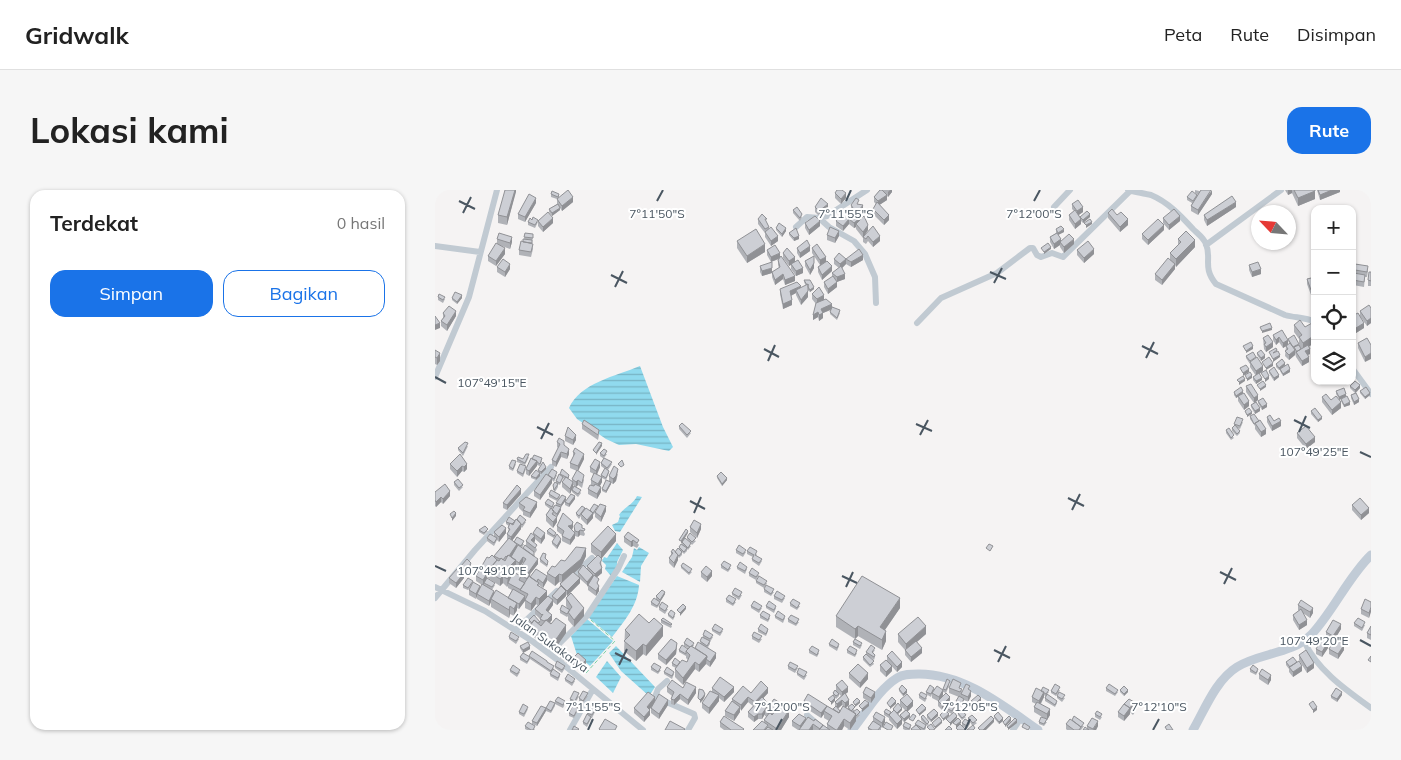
<!DOCTYPE html>
<html lang="id">
<head>
<meta charset="utf-8">
<style>
  body { margin:0; font-family:Mulish,sans-serif; background:#f6f6f6; color:#222 }
  .controls { position:absolute; right:15px; top:15px; display:grid; overflow:hidden; border-radius:10px; box-shadow:0 1px 4px #0004 }
  .controls button { width:45px; height:45px; display:grid; place-items:center; padding:0; border:0; border-bottom:1px solid #e0e0e0; background:#fff; color:#222; font:25px sans-serif }
  .compass { position:absolute; left:816px; top:15px; width:45px; height:45px; border-radius:50%; background:#fff; box-shadow:0 1px 4px #0004; rotate:296deg }
  .list { margin:0; padding:0; list-style:none }
  h2 { display:flex; justify-content:space-between; align-items:center; height:65px; margin:0; padding:0 20px; font-size:21px }
  h2 small { font-size:16px; font-weight:400; color:#767676 }
  .actions { display:flex; gap:10px; padding:15px 20px }
  .actions a { flex:1; padding:11px 0; border:1px solid #1a73e8; border-radius:15px; text-align:center; font-size:18px; color:#1a73e8 }
  .actions .main { background:#1a73e8; color:#fff }
  .icon { flex:none; width:28px; height:28px; fill:none; stroke:currentColor; stroke-width:2; stroke-linecap:round; stroke-linejoin:round }
  .map { position:relative; flex:none; width:936px; height:540px; overflow:hidden; border-radius:15px }
  header { display:flex; align-items:center; gap:30px; box-sizing:border-box; height:70px; padding:0 25px; background:#fff; border-bottom:1px solid #e0e0e0 }
  header strong { font-size:24px }
  nav { display:flex; gap:28px; margin-inline-start:auto; font-size:18px }
  .intro { display:flex; align-items:center; justify-content:space-between; box-sizing:border-box; height:120px; padding:0 30px }
  h1 { margin:0; font-size:35px }
  .button { padding:12px 22px; border-radius:15px; background:#1a73e8; color:#fff; font-size:18px; font-weight:700 }
  main { display:flex; gap:30px; padding:0 30px }
  aside { flex:1; background:#fff; border-radius:15px; box-shadow:0 1px 4px #0004 }
  .map>svg:first-child { display:block }
</style>
</head>
<body>
<header>
<strong>Gridwalk</strong>
<nav><a>Peta</a><a>Rute</a><a>Disimpan</a></nav>
</header>
<div class="intro"><h1>Lokasi kami</h1><a class="button">Rute</a></div>
<main>
<aside>
<h2>Terdekat<small>0 hasil</small></h2>
<ul class="list">
</ul>
<div class="actions"><a class="main">Simpan</a><a>Bagikan</a></div>
</aside>
<div class="map">
<svg width="936" height="540" viewBox="0 0 936 540">
  <defs>
    <pattern id="water-rules" width="6" height="5" patternUnits="userSpaceOnUse" patternTransform="scale(1.25)"><rect width="6" height="5" fill="#90daee"/><path d="M0 2.5h6" fill="none" stroke="#78b4c4"/></pattern>
  </defs>
  <rect width="100%" height="100%" fill="#f5f3f3"/>
  <path fill="url(#water-rules)" d="M205,176L228,237L238,257L234,261L201,254L184,255L171,249L142,229L134,218C145,193 181,186 205,176Z
    M202,306L207,307L185,342L180,341L177,335L183,332L185,326L184,325C190,316 197,316 202,306Z
    M182,353L188,360L182,372V378L176,386L170,379L171,375L167,371L169,367L172,368Z
    M204,357L214,363L206,376L205,392L187,382L197,367L199,358L202,360Z
    M182,386L204,395C203,415 189,432 177,447L153,427Z
    M152,429L178,451L155,476L142,465L136,446Z
    M181,456L220,497L214,506L186,481L174,463Z
    M172,471L186,487L178,503L161,487Z"/>
  <g fill="none" stroke-linecap="round" stroke-linejoin="round">
    <path stroke="#7ad0a6" stroke-width="1" stroke-dasharray="4 2.5" stroke-linecap="butt" d="M151,483L180,451L156,430"/>
    <path stroke="#c1cad2" stroke-width="6" d="M693,0C700,2 708,3 716,5C733,12 746,26 758,39C762,43 769,48 771,54C777,69 767,77 781,94L850,125C860,128 870,127 880,132
      M619,17L635,0
      M384,28L394,37L419,51L430,64L440,87L441,113
      M361,37L372,27L384,28L392,26L432,0
      M771,55L846,0
      M0,56L45,62
      M482,133L506,108L562,83L595,58H598L602,65L606,67L617,63L628,67L695,1
      M917,178L936,204
      M0,187L34,107L62,0
      M134,389L157,368
      M0,397L50,421L97,451L124,471L208,540
      M0,408L40,360L116,277
      M81,440L122,401
      M869,451C882,480 911,500 936,518
      M113,462L123,455L152,426L183,379L189,366
      M232,491L223,499L220,507L259,524L260,528L253,540
      M372,525L389,540
      M135,540L158,499
      M578,540L586,528"/>
    <path stroke="#c1cbd6" stroke-width="9" d="M417,540C431,523 443,500 462,488C468,484 476,484 484,484C529,484 567,515 603,540
      M758,540C770,519 781,490 802,477C824,463 857,464 876,445C898,422 913,387 936,365"/>
  </g>
  <path fill="#b0b2b7" fill-rule="evenodd" d="M81,0L72,35L63,33V25Z
    M445,0H457V2L453,7L452,6V10L444,15L454,30L449,35L438,24V19L441,14L439,12V7Z
    M760,0L777,4L763,25L756,21V16L757,13L752,10V7L763,5L760,3Z
    M850,0H880V9L863,16L857,3L853,5Z
    M882,0H905V2L885,10Z
    M400,3L411,8L406,14L400,8Z
    M116,4L124,6V8L138,12L127,21L125,18V20L117,26L114,22V19L122,14V9L116,7Z
    M101,13L90,32L83,29V24Z
    M424,14L428,20L424,25L433,40L430,44L445,51L438,57L433,51L431,54L428,52V48L421,39V37L419,38L414,34L408,41L401,36V31L412,28L417,21L416,20V15Z
    M637,14L648,22L644,25L645,28L655,27L648,33L646,31V34L640,39L634,30V25L639,21L637,19Z
    M380,17L393,20L384,26L380,22Z
    M801,17L772,36L769,30V25Z
    M358,20L367,27L365,31L358,23Z
    M673,23L693,35L685,42L673,28Z
    M728,28L745,31L734,40L728,33Z
    M323,29L332,33L334,38L343,51L336,56L330,47V43L323,34Z
    M103,31L118,33L108,42L103,36Z
    M93,32H103L100,38L93,35Z
    M370,33L385,36L374,45L370,38Z
    M341,38L351,41L347,47L341,40Z
    M621,39L629,42L623,45L626,51L639,54L629,63L625,57V55L619,59L615,52V47L621,43Z
    M729,40L713,55L707,49V44Z
    M90,43L98,47L97,53L98,59L96,67L84,65V60L89,49Z
    M354,43L364,49L359,51L354,45Z
    M392,45L404,46L400,53L392,50Z
    M62,49L77,52L75,59L64,55L70,64L61,76L53,71V66L62,54Z
    M743,49L760,57L741,77L740,75V79L727,95L720,90V84L735,70V63L743,55Z
    M302,51L330,62L312,73L302,58Z
    M362,58L375,61L365,68L362,63Z
    M377,58L391,72L397,81L387,90L383,82V77L385,75L379,66V78L375,85L370,76V71L379,66L377,63Z
    M332,60L345,68L360,91L350,95L348,89L340,95L337,87V83L327,86L325,82V76L337,82L344,78L343,75V70L344,69L336,72L332,65Z
    M642,60L659,64L649,73L642,65Z
    M348,63L360,72L368,83L361,86L356,79V75L354,76L348,68Z
    M399,69L428,70L416,77L411,74L407,78L410,89L401,92L402,97L393,104L389,97V92L397,87V83L404,78L399,74Z
    M920,74L933,81L932,87H930L929,97L918,95Z
    M814,75L826,84L817,87L814,80Z
    M62,77L75,79L70,87L62,82Z
    M936,82V96H933V90Z
    M880,87V104L876,105L872,94V89Z
    M369,90L379,99L375,102L373,100V107L366,115L361,105V103L356,106L357,115L348,119L345,104V99L366,98L371,96L369,92Z
    M377,104L389,110L405,123L402,130L395,124L396,120L388,123V128L384,131L383,127L378,130L381,114L377,109Z
    M3,107L10,109L8,113L3,110Z
    M17,108H27L22,114L17,110Z
    M936,118V133L932,136L925,126L929,138L921,143L917,136V126H925V121Z
    M8,123L21,126L12,141L6,136V131L8,128Z
    M859,135L870,137H880V163L876,158V155L874,157L875,164L873,165L874,172L867,176L861,167L860,163V165L854,170L850,166L851,156L855,154L853,151V149L864,155L867,158L864,155V149L859,142Z
    M838,145L853,150V155L848,158L844,152L841,155L838,150Z
    M828,148L838,157L831,162L829,159Z
    M932,148L930,172L923,158V153Z
    M0,160L5,171L2,175L0,174Z
    M822,163L830,168L826,171L822,165Z
    M811,166L828,181L824,184L827,190L821,194L818,190V187L821,186L815,177V173V174L811,168Z
    M841,174L850,175L855,182L848,186L845,181V179L844,180L841,177Z
    M834,181L844,187L839,191L834,183Z
    M811,196L823,210L821,212L825,221L820,224L816,217V215L819,213L811,202Z
    M915,196L925,198L921,203L924,212L919,215L916,208V205L920,203L915,198Z
    M901,201L911,206L915,215L909,217L906,211V209L904,210L906,218L897,225L887,212V207L896,210L904,209L901,204Z
    M925,201L935,205L930,209L925,203Z
    M799,202L808,203L814,216L809,220L803,211V207L801,208L799,205Z
    M823,211L832,217L827,220L823,213Z
    M876,221L887,229L883,232L876,224Z
    M815,226L831,244L826,247L820,239V236L815,229Z
    M832,227L839,231L846,236L837,241L832,232Z
    M808,232L805,239L803,238L805,243L802,246L797,241V238L799,236V234Z
    M147,234L164,245L163,250L147,239Z
    M244,236L256,243L252,248L244,239Z
    M791,240L799,248L796,250L791,243Z
    M862,243L880,252L871,259L862,248Z
    M130,246L141,250L138,255L130,251Z
    M122,252L129,256L134,264L132,269L126,267L121,277L117,275V270L123,258L122,257Z
    M33,256L28,266L23,260V258Z
    M138,262L149,269L143,281L149,290L147,298L143,295L141,297L146,303L143,307L137,302V300L139,296L138,295V297L135,304L127,297V292L129,289L128,288L125,295L123,294V297L120,302L125,307L122,311L114,307V304L119,302L118,295L121,293V291L125,284L134,287L133,289L137,291V289L142,281L135,278V273L138,267Z
    M165,263L172,264L169,268L177,274L173,280L174,283L171,290L167,288V292L165,296L166,302L162,309L153,304V299L156,295V290L159,284L155,282V277H165L162,285L166,287V285L170,279L166,276V273L169,269L165,266Z
    M25,264L32,279L29,282L27,281L22,287L15,279V274Z
    M94,267L90,275L82,272V269H88Z
    M96,268L107,271L105,276L102,275L94,286L91,284V279Z
    M81,274L78,281L74,279V276Z
    M91,279L88,287L82,283V281Z
    M111,279L106,284H105V286L101,290L96,288V286L103,282V280Z
    M183,284L181,291L178,294L176,293V294L171,303L167,301V299L174,291V286Z
    M113,285H122L119,292L117,290V293L105,310L99,306V301Z
    M282,286L292,290L287,296L282,288Z
    M19,292L28,297L24,301L19,295Z
    M0,302L15,306L8,314L6,312L1,317L0,316Z
    M86,304L72,320L68,318V313Z
    M140,309L134,317L130,315V312Z
    M131,310L126,317V320L122,327L119,324L122,332L118,338L111,331V325L115,319L110,315V313L119,316L117,319V320L121,315V313Z
    M84,313L102,317L95,328L88,325V322L84,318Z
    M917,315L934,323L926,330L917,320Z
    M150,318L155,321H171L166,332L160,327V323L158,325V328L152,335L146,329V326L144,329L141,325V323Z
    M80,331L91,332L87,338L86,337V339L77,351L79,352L89,354L87,358L88,359L91,355V351L98,345V343L110,348L106,354L100,349V351L99,353L102,360L100,363L99,362V366L103,374L95,384V387L112,386V383L130,371L151,366L146,377L139,383L143,386V382L152,380V376L162,367L156,362V354L181,351L166,369L167,383L161,387L164,401L161,406L153,400V396L145,389V393L132,406L131,404V406L122,415L118,412V415L113,422L117,430L115,432L131,443L122,456L115,460L95,444V436L96,435L94,433V430L105,431V429L100,424V419L103,416L101,414L96,421L90,418V410L84,419L82,418V420L79,426L75,424L74,428L56,417V412L54,416L42,409V406L41,409L34,405V400L37,394L33,400L28,398V395L38,393L45,398L47,395L41,391V386L54,368L59,367V366L72,350V344L73,343L74,336L71,334V332ZM88,372L89,373L85,378L84,385L78,382L81,378V376L84,378ZM53,386V388L65,396L68,393L72,397L73,396V398L77,400L73,408L59,404L57,400L60,395L49,393V395H48ZM112,390L120,396L124,392L127,393L125,394V396L117,406V409L112,407L104,396V395L108,398Z
    M122,336L138,337L137,340L139,342V336L147,338L150,344L149,346L145,345L143,347L140,346V344V348L135,355L127,351V345L122,341Z
    M255,337L266,339L262,348L255,342Z
    M44,340L53,341L49,345L44,342Z
    M112,341L121,345L119,348L112,344Z
    M59,342L71,343L64,352L62,350L59,356L52,351V348L59,346Z
    M193,342L204,355L202,358L198,356L196,357L189,352V347Z
    M252,347L261,351L257,355L252,349Z
    M117,352H126L122,359L117,354Z
    M247,352L256,356L253,360L252,359V361L249,364L247,362V365L244,368L243,367V370L239,378L234,373V368L236,365V362H240L244,360V357L247,355Z
    M301,360L311,362L308,367L301,363Z
    M312,361L322,364L321,365L327,371L324,376L317,371L318,367L312,364Z
    M111,367V369L113,374L112,377L105,372V369Z
    M286,375L296,378L293,382L286,378Z
    M26,376H36L32,382L26,378Z
    M246,376L257,382L254,385L246,378Z
    M302,377L312,379L310,384L302,379Z
    M266,382L277,386L272,392L266,387Z
    M314,383L324,385L321,390L314,386Z
    M14,388H29L21,398L14,393Z
    M321,391L332,393L329,398L321,393Z
    M329,399L339,402L336,406L329,402Z
    M297,403L307,405L304,410L297,405Z
    M230,404L225,412V414L222,418L216,415V412L221,409V406Z
    M339,406L350,408L347,413L339,409Z
    M131,408L149,426L139,437L133,430V426L132,427L125,423V420L133,419L131,416Z
    M291,409L301,412L298,416L291,412Z
    M936,412L934,428L926,424V419Z
    M355,413L365,416L362,420L355,416Z
    M863,415L878,423L875,428L868,423L872,435L864,440L858,430V425L864,421L863,420Z
    M316,416L327,418L324,423L316,418Z
    M331,416L341,418L339,423L331,418Z
    M224,417L233,419L230,424L224,420Z
    M465,418L450,440L451,451L447,460L423,446L420,449L401,437V426Z
    M233,424L240,426L238,430L233,426Z
    M325,425L335,428L333,432L325,428Z
    M340,426L350,428L348,433L340,428Z
    M228,428L237,436L236,438L226,433V430Z
    M353,429L364,432L361,436L353,432Z
    M919,433L930,435L927,441L919,436Z
    M936,436V450L932,448V443Z
    M277,439L288,441L285,446L277,441Z
    M323,439L333,441L331,446L323,442Z
    M906,439L898,452L891,447V442Z
    M190,440L228,446L211,466L208,464L201,471L189,461Z
    M463,444H491L482,452L487,463L476,472L470,465V460L463,452Z
    M268,445L278,447L275,452V454L273,457L281,468L275,477L271,474L264,482L260,479L248,495L240,487V479L241,478L237,476V473L252,472L253,470L251,468V466L244,462V460L253,458L249,456V453L259,455L258,457L260,458L265,453L268,447Z
    M317,446L327,449L324,453L317,449Z
    M74,447L84,449L81,454L74,449Z
    M418,452L427,455L425,459L418,455Z
    M394,454L404,456L402,461L394,456Z
    M85,456L95,459L88,463L94,467L112,472L119,479L118,480L125,486L123,491L115,486L116,483L95,469L92,474L85,470V467L88,463L85,458Z
    M242,458L241,464L231,475L223,469V464Z
    M893,458L887,467L881,464V459Z
    M894,459L909,460L903,469L894,464Z
    M374,460L384,463L382,467L374,463Z
    M412,460L422,463L420,467L412,463Z
    M440,460L438,463L440,467L439,470L435,467L439,474L435,477L428,470V467L431,464V462Z
    M125,465L135,469L132,473L125,468Z
    M864,465L879,478L872,483L864,470Z
    M452,466L467,477L462,482L452,471Z
    M137,469L151,475L145,481L137,474Z
    M851,472H862L867,481L858,487L854,482V479L851,475Z
    M445,475L457,481L451,487L445,481Z
    M120,476L130,478L127,483L120,478Z
    M353,476L363,478L360,483L353,479Z
    M216,477L226,480L223,484L216,480Z
    M815,479L823,481L821,485L815,482Z
    M75,480L85,482L82,487L75,482Z
    M229,482L239,484L237,489L229,484Z
    M362,483L372,485L369,490L362,485Z
    M414,483L433,489L425,498L414,488Z
    M824,484L836,490L833,495L824,489Z
    M130,489L140,491L137,496L130,491Z
    M515,494L511,503L508,502V505L507,506L520,517L517,524L511,521V518L514,513L507,520L503,516V511L497,508V504L496,507L491,504V502L499,499H508Z
    M401,495L413,502L410,504L414,515L411,518L413,519V517L420,520L418,522L425,525L421,529V528V531L415,540L409,536L407,540H363L357,536V531L371,530L379,531L392,538V534L394,531L389,528V524L386,528L369,517V511L392,516L398,519L400,517V512L406,506L404,504V506L401,509L398,505V503L401,500ZM407,515L408,516L405,521L403,519Z
    M232,497L248,498L261,503L253,515L245,509L239,515L236,514V509L237,506L232,502Z
    M277,498L299,502L289,512L284,508V511L274,524L267,518V513L277,502Z
    M514,498H526L527,502L535,500L536,506L533,512L529,510V512L526,517L521,514V511L524,507L514,503Z
    M671,498L683,502L680,506L671,501Z
    M464,499L472,503L468,506L464,501Z
    M625,500L621,506L616,503V501Z
    M685,500L693,502L689,506L685,502Z
    M606,501L614,502L612,504L622,513L620,517L610,511V508L611,507L609,505V507L606,514L615,525L612,530L599,522V517L601,514L597,512V507Z
    M316,503H333L328,508L334,517L354,527L346,540H318L329,533V530L332,527L330,526V524L327,529H323L319,532L313,527V522L318,516L313,512L305,520V522L299,531L290,526V521L297,512V509Z
    M428,503L440,507L436,513L428,508Z
    M484,505L492,508L490,512L484,508Z
    M907,505L902,512L896,508V506Z
    M144,506L140,514L135,511V509Z
    M153,506L148,513L144,511V508Z
    M622,506L630,508L627,512L622,508Z
    M465,510L478,516L472,522L475,527L469,532L467,530V534L462,539L454,530V528L449,525V522L456,523L458,521V519L467,520L463,524L465,526L470,520L465,515Z
    M120,511L130,514L128,518L120,514V516L116,523L111,521V518L120,513Z
    M220,511L233,515L224,529L216,523V518L215,519V525L209,532L199,523V518Z
    M699,515L702,519L698,525L695,522V521V524L689,531L683,527V522Z
    M93,519L89,527L84,524V522Z
    M143,520L139,528L134,526V523Z
    M161,520L157,528H156V529L152,537L148,534V532L152,524V523Z
    M111,521L102,536L97,534V531Z
    M523,523L531,527L527,530L523,525Z
    M660,524L667,527L665,530L660,527Z
    M492,525L503,526L496,532L492,528Z
    M559,526L568,531L564,534L559,528Z
    M438,527L450,532L447,538L446,537V540H433V538L438,531Z
    M486,527L494,534L492,536L491,535V538L490,540H476L480,535V534L491,535L486,530Z
    M533,528L542,533L538,536L540,540L535,532V534L532,539L527,536V533L533,530Z
    M285,532L309,540H289L285,537Z
    M604,532H612L609,536L604,534Z
    M631,534L649,536L646,540H632L631,539Z
    M90,536L100,539L99,540H92L90,539Z
    M468,536L476,537L475,540H470L468,539Z
    M652,536H663L661,540H648L652,539Z"/>
  <path fill="#909195" d="M80,0H81V2L72,35V27Z
    M455,0H457V2L453,7V2Z
    M777,0V4L763,25V20Z
    M853,0H857V3L853,5Z
    M897,0H905V2L885,10V5Z
    M880,1V9L863,16V8Z
    M411,3V8L406,14V9Z
    M452,5V10L443,16V11Z
    M138,7V12L127,21V16Z
    M101,8V13L90,32V27Z
    M801,12V17L772,36V30Z
    M393,14V20L384,26V21Z
    M428,15V20L422,28V23Z
    M648,17V22L642,26V21Z
    M125,18V20L117,26V23Z
    M655,24V27L648,33V30Z
    M454,25V30L449,35V30Z
    M745,26V31L734,40V35Z
    M426,27V32L421,34V37L419,38V33Z
    M118,28V33L108,42V37Z
    M414,29V34L408,41V36Z
    M646,29V34L640,39V34Z
    M693,29V35L685,42V37Z
    M385,31V36L374,45V40Z
    M657,32V34L651,38V35Z
    M433,35V40L428,48V42Z
    M729,35V40L713,55V50Z
    M351,38V41L347,47V44Z
    M629,39V42L623,45V43Z
    M404,41V46L400,53V48Z
    M343,46V51L336,56V51Z
    M364,46V49L359,51V48Z
    M445,46V51L438,57V52Z
    M77,47V52L75,59V53Z
    M626,49V54L625,52V55L619,59V54Z
    M639,49V54L629,63V57Z
    M760,50V57L741,77V69Z
    M330,54V62L312,73V66Z
    M375,56V61L365,68V63Z
    M616,57V59L609,64V62Z
    M70,58V64L61,76V71Z
    M659,59V64L649,73V68Z
    M345,63V68L336,72V67Z
    M428,65V70L416,77V72Z
    M360,67V72L354,76V71Z
    M391,67V72L385,75V70Z
    M411,69V74L405,80V74Z
    M379,73V78L375,85V80Z
    M75,74V79L70,87V82Z
    M740,74V79L727,95V90Z
    M397,76V81L387,90V85Z
    M337,78V83L327,86V81Z
    M368,78V83L361,86V81Z
    M826,79V84L817,87V82Z
    M348,84V89L340,95V90Z
    M410,84V89L402,92V87Z
    M360,86V91L350,95V90Z
    M402,92V97L393,104V99Z
    M366,96V101L361,100V103L355,106V101Z
    M379,97V99L375,102V100Z
    M880,99V104L876,105V100Z
    M373,101V107L366,115V110Z
    M27,105V108L22,114V112Z
    M389,105V110L382,114V109Z
    M357,110V115L348,119V114Z
    M397,114V119L388,123V128L384,131V125L386,119Z
    M21,121V126L12,141V135Z
    M383,122V127L378,130V125Z
    M936,128V133L932,136V131Z
    M5,133V138L0,140V135Z
    M929,133V138L921,143V138Z
    M837,138V140L827,143V141Z
    M880,145V152L876,153V155L868,161V153Z
    M844,147V152L841,155V150Z
    M853,150V155L848,158V153Z
    M838,152V157L831,162V157Z
    M818,156V159L811,163V161Z
    M875,159V164L870,166V161Z
    M860,160V165L854,170V165Z
    M5,163V171L2,175V168Z
    M936,163V169L930,172V167Z
    M830,165V168L826,171V168Z
    M845,165V167L838,172V169Z
    M874,167V172L867,176V171Z
    M838,173V176L831,180V178Z
    M850,173V175L844,180V178Z
    M828,176V181L821,186V181Z
    M814,179V182L808,186V183Z
    M855,179V182L848,186V184Z
    M817,185V188L812,191V189Z
    M844,185V187L839,191V188Z
    M834,186V189L830,192V189Z
    M827,188V190L821,194V191Z
    M810,189V191L804,195V192Z
    M831,195V197L825,201V199Z
    M925,195V198L920,203V200Z
    M808,201V203L801,208V206Z
    M935,203V205L930,209V207Z
    M911,204V206L904,210V207Z
    M823,205V210L819,213V208Z
    M924,209V212L919,215V212Z
    M814,211V216L809,220V215Z
    M906,212V218L897,225V220Z
    M915,212V215L909,217V215Z
    M832,214V217L827,220V217Z
    M825,218V221L820,224V221Z
    M817,222V224L812,227V225Z
    M887,227V229L883,232V230Z
    M846,231V236L837,241V236Z
    M831,239V244L826,247V242Z
    M141,245V250L138,255V250Z
    M880,247V252L871,259V254Z
    M167,253V256L161,265V263Z
    M134,259V264L132,269V264Z
    M126,262V267L121,277V272Z
    M149,264V269L143,281V276Z
    M102,271V276L94,286V281Z
    M165,272V277L161,286V281Z
    M32,274V279L29,282V277Z
    M27,276V281L22,287V281Z
    M111,277V279L106,284V282Z
    M183,279L181,291L178,294V289Z
    M105,283V286L101,290V288Z
    M167,287V292L163,299V294Z
    M117,288V293L105,310V305Z
    M292,288V290L287,296V294Z
    M143,290V295L141,297V292Z
    M138,292V297L135,304V299Z
    M176,292V294L171,303V301Z
    M166,297V302L162,309V304Z
    M86,299V304L72,320V315Z
    M15,301V306L8,314V309Z
    M140,306V309L134,317V314Z
    M6,307V312L1,317V312Z
    M131,307V310L126,317V320L122,327V324L126,318V315Z
    M102,312V317L95,328V323Z
    M171,316V321L166,332V327Z
    M934,318V323L926,330V325Z
    M21,323V326L17,331V328Z
    M158,323V328L152,335V330Z
    M122,327V332L118,338V332Z
    M138,332V337L137,340L133,336Z
    M86,334V339L76,352V347Z
    M266,334V339L262,348V343Z
    M71,338V343L64,352V347Z
    M145,340V345L143,347V342Z
    M253,341V343L246,354V351Z
    M110,343V348L106,354V349Z
    M140,343V348L135,355V350Z
    M181,344V351L166,369V362Z
    M100,346V351L96,355V350Z
    M126,349V352L122,359V356Z
    M198,350V356L196,357V352Z
    M82,354V359L73,373V368Z
    M151,358V366L146,377L127,393V385Z
    M243,365V370L239,378V373Z
    M88,367V372L84,378V373Z
    M103,369V374L95,384V389L93,383Z
    M81,370V378L78,381V385L73,393L72,397L73,384L75,376Z
    M36,373V376L32,382V380Z
    M167,378V383L160,389V384Z
    M53,381V386L48,396V390Z
    M277,381V386L272,392V387Z
    M29,383V388L21,398V393Z
    M124,384V392L120,396V388Z
    M158,385V390L153,395L152,397V392Z
    M68,386V393L65,396V389Z
    M112,386V391L108,398V393Z
    M145,388V393L132,406V401Z
    M45,396V401L42,404V406L41,409V404Z
    M164,396V401L161,406V401Z
    M59,401V406L56,409V412L54,416V411Z
    M112,401V408L104,417V409Z
    M131,401V406L122,415V410Z
    M230,402V404L225,412V410Z
    M90,406V411L84,419V414Z
    M101,407V414L96,421V414Z
    M465,408V418L445,447V437Z
    M118,410V415L111,425V420Z
    M82,413V420L79,426V419Z
    M75,416V424L74,428V420Z
    M251,417V419L245,426V423Z
    M936,417V422L934,428V423Z
    M149,418V426L139,437V430Z
    M878,418V423L875,428V422Z
    M117,425V430L111,437V432Z
    M872,430V435L864,440V435Z
    M906,434V439L898,452V446Z
    M131,435V443L122,456L115,460V453Z
    M228,436V446L211,466V456Z
    M423,436V446L420,449V439Z
    M491,436V444L471,461V454Z
    M451,441V451L447,460V450Z
    M893,452V458L887,467V462Z
    M242,453L241,464L231,475V470Z
    M208,454V464L201,471V461Z
    M909,455V460L903,469V464Z
    M95,456V459L88,463V460Z
    M487,458V463L476,472V467Z
    M281,463V468L275,477V472Z
    M272,466L271,474L264,482V475Z
    M151,470V475L145,481V476Z
    M260,472V479L248,495V488Z
    M467,472V477L462,482V477Z
    M879,473V478L872,483V478Z
    M457,476V481L451,487V482Z
    M867,476V481L858,487V482Z
    M433,483V489L425,498V493Z
    M836,485V490L833,495V490Z
    M261,497V503L253,515V510Z
    M299,497V502L289,512V507Z
    M413,497V502L407,507V502Z
    M333,498V503L320,517V512Z
    M472,500V503L468,506V504Z
    M508,500V505L504,512V507Z
    M693,500V502L689,506V504Z
    M536,501V506L533,512V507Z
    M440,502V507L436,513V508Z
    M609,502V507L604,516V511Z
    M907,502V505L902,512V509Z
    M245,504V509L239,515V510Z
    M270,504V506L268,510L265,513V510Z
    M284,505V511L274,524V518Z
    M220,507V513L212,522V517Z
    M313,507V512L306,521V515Z
    M515,507V513L507,520V515Z
    M400,508V511L396,515V512Z
    M546,508V511L540,517V514Z
    M233,510V515L224,529V524Z
    M407,510V515L402,519V514Z
    M414,510V515L410,518V513Z
    M425,511V513L420,517V515Z
    M461,511V514L455,519V517Z
    M478,511V516L472,522V517Z
    M699,512V515L695,521V524L689,531V526Z
    M434,513V516L427,522V519Z
    M334,514V520L330,521V524L327,529V524Z
    M392,516L389,521V524L386,528V523Z
    M305,517V522L299,531V525Z
    M882,517V520L878,523V520Z
    M111,518V521L102,536V533Z
    M467,518V520L462,525V523Z
    M491,518V520L484,526V524Z
    M615,519V525L612,530V524Z
    M215,520V525L209,532V527Z
    M354,520V527L346,540H342Z
    M503,523V526L496,532V530Z
    M323,524V529L319,532V527Z
    M421,524V531L415,540V533Z
    M475,524V527L469,532V529Z
    M514,524V526L508,531V529Z
    M522,526V528L515,536V533Z
    M450,527V532L447,538V533Z
    M371,528V533L365,540V536Z
    M568,528V531L564,534V532Z
    M576,528V531L570,537V535Z
    M409,529V536L407,540H402Z
    M467,529V534L462,539V534Z
    M559,529V532L551,540H548Z
    M582,530V533L573,540V538Z
    M507,531V533L500,539V537Z
    M526,531V533L521,538V535Z
    M663,531V536L661,540H658Z
    M378,534V540H374Z"/>
  <path fill="#cdcfd5" stroke="#909195" d="M70,0H80L72,27L63,25Z
    M133,0L138,7L127,16L122,9Z
    M402,0H407L411,3L406,9L400,3Z
    M445,0H447L452,5L443,11L439,7Z
    M766,0H776L763,20L756,16Z
    M859,0H880V1L863,8Z
    M883,0H897L885,5Z
    M117,1L124,4L123,7L116,4Z
    M757,1L762,5L758,11L752,7Z
    M94,4L101,8L90,27L83,24Z
    M797,6L801,12L772,30L769,25Z
    M386,8L393,14L384,21L380,17Z
    M421,8L424,10L422,14L428,15L422,23L426,27L419,33L414,29L408,36L401,31L406,25L412,28L418,18L416,15Z
    M643,10L648,17L642,21L637,14Z
    M442,12L454,25L449,30L438,19Z
    M123,14L125,18L117,23L114,19Z
    M362,17L367,24L365,28L358,20Z
    M677,19L682,25L686,22L693,29L685,37L673,23Z
    M739,19L745,26L734,35L728,28Z
    M640,20L646,29L640,34L634,25Z
    M652,21L655,24L648,30L645,27Z
    M113,22L118,28L108,37L103,31Z
    M327,24L332,29H330L334,37L330,39L323,29Z
    M380,26L385,31L374,40L370,33Z
    M429,26L433,35L428,42L421,34Z
    M98,27L103,30L100,35L93,32L95,28L97,30Z
    M655,29L657,32L651,35L649,33Z
    M723,29L729,35L713,50L707,44Z
    M344,33L351,38L347,44L341,38Z
    M438,36L445,46L438,52L433,46L431,49L428,47Z
    M626,36L629,39L623,43L621,39Z
    M336,37L343,46L336,51L330,42Z
    M395,37L404,41L400,48L392,45Z
    M361,38L364,46L359,48L354,43Z
    M321,39L330,54L312,66L302,51Z
    M751,41L760,50L741,69L735,63L746,52L743,49Z
    M64,43L77,47L75,53L62,49Z
    M90,43L98,44V48L89,47Z
    M622,43L626,49L619,54L615,47Z
    M634,44L639,49L629,57L625,52Z
    M88,49L97,50V53L88,52Z
    M372,50L375,56L365,63L362,58Z
    M86,51L98,54L96,62L84,60Z
    M653,51L659,59L649,68L642,60Z
    M61,53L70,58L61,71L53,66Z
    M613,53L616,57L609,62L606,58Z
    M382,54L391,67L385,70L377,58Z
    M340,55L345,63L336,67L332,60Z
    M352,58L360,67L354,71L348,63Z
    M424,59L428,65L416,72L411,69L405,74L399,69L404,63L411,69Z
    M346,66L360,86L350,90L348,84L340,90L337,82L345,77L343,70Z
    M379,66V73L375,80L370,71Z
    M733,68L740,74L727,90L720,84Z
    M68,69L75,74L70,82L62,77Z
    M363,70L368,78L361,81L356,74Z
    M392,71L397,76L387,85L383,77Z
    M337,72V78L327,81L325,76Z
    M823,72L826,79L817,82L814,75Z
    M920,74L933,76L932,82L920,80Z
    M406,76L410,84L402,87L397,83Z
    M934,82H936V91L933,90Z
    M919,83L930,85L929,92L918,90Z
    M398,86L402,92L393,99L389,92Z
    M880,87V99L876,100L872,89Z
    M369,90H375L379,97L375,100L373,97V94L372,95Z
    M362,92L366,96L355,101L357,110L348,114L345,99Z
    M373,94V101L366,110L361,100Z
    M384,97L389,105L382,109L377,104Z
    M20,102L27,105L22,112L17,108Z
    M4,104L10,107L8,110L3,107Z
    M391,109L397,114L386,119L388,123L384,125L383,122L378,125L381,113Z
    M934,115L936,118V128L932,131L925,121Z
    M14,116L21,121L12,135L6,131L10,126L8,123Z
    M397,117L405,120L402,128L395,122Z
    M923,123L929,133L921,138L917,131V126Z
    M0,126L5,133L0,135Z
    M865,130L870,137L877,133L880,137V145L868,153L864,147L867,145L859,135Z
    M835,133L837,138L827,141L825,137Z
    M847,140L853,150L848,153L844,147L841,150L838,145Z
    M833,145L838,152L831,157L829,154L831,153L828,148Z
    M859,145L864,154L858,157L853,149Z
    M932,148L936,155V163L930,167L923,153Z
    M880,150V158L876,153Z
    M816,152L818,156L811,161L808,156Z
    M855,153L860,160L854,165L850,161L853,159L851,156Z
    M864,155L866,159L861,162H862L859,157Z
    M873,155L875,159L870,161L874,167L867,171L861,162Z
    M841,158L842,160L838,163L843,161L845,165L838,169L834,162Z
    M0,160L5,163L2,168L0,167Z
    M826,160L830,165L826,168L822,163Z
    M818,162L821,167L815,171L811,166Z
    M822,167L828,176L821,181L815,172Z
    M834,167L838,173L831,178L827,172Z
    M847,169L850,173L844,178L841,174Z
    M853,174L855,179L848,184L845,179Z
    M811,175L814,179L808,183L805,178Z
    M839,177L844,185L839,188L834,181Z
    M831,180L834,186L830,189L826,183Z
    M815,182L817,185L812,189L810,185Z
    M824,183L827,188L821,191L818,187Z
    M808,186L810,189L804,192L802,190Z
    M828,191L831,195L825,199L822,195Z
    M920,191L925,195L920,200L915,196Z
    M816,194L823,205L819,208L811,196Z
    M806,197L808,201L801,206L799,202Z
    M931,197L935,203L930,207L925,201Z
    M909,198L911,204L904,207L901,201Z
    M809,203L814,211L809,215L803,206Z
    M921,203L924,209L919,212L916,205Z
    M891,204L896,210L901,206L906,212L897,220L887,207Z
    M912,206L915,212L909,215L906,209Z
    M828,208L832,214L827,217L823,211Z
    M821,212L825,218L820,221L816,215Z
    M814,218L817,222L812,225L810,221Z
    M880,218L887,227L883,230L876,221Z
    M819,224L824,231L819,234L815,226Z
    M835,225L839,231L844,228L846,231L837,236L832,227Z
    M802,227L808,229L805,236L799,234Z
    M149,230L164,240L163,245L147,234Z
    M825,230L831,239L826,242L820,233Z
    M247,233L256,241L252,245L244,236Z
    M800,235L805,241L802,244L797,238Z
    M871,236L880,247L871,254L862,243Z
    M133,237L141,245L138,250L130,246Z
    M794,238L799,245L796,248L791,240Z
    M124,248L129,251V255L134,259L132,264L126,262L121,272L117,270L125,254L122,252Z
    M30,252L33,253L28,263L23,258Z
    M164,252L167,253L161,263L158,260Z
    M140,258L149,264L143,276L135,273L140,263L138,262Z
    M169,259L172,261L169,266L165,263Z
    M25,264L32,274L29,277L27,276L22,281L15,274Z
    M91,264H94L90,273L82,269L83,267L88,269Z
    M99,265L107,268L105,274L102,272V271L97,269Z
    M96,268L102,271L94,281L91,279Z
    M169,268L177,272L172,278L166,273Z
    M160,269L165,272L161,281L155,277Z
    M77,270L81,271L78,279L74,276Z
    M187,270L189,275L186,277L183,274Z
    M108,272L111,277L106,282L103,280Z
    M85,274L91,276L88,284L82,281Z
    M179,276L183,279L181,286L178,289L174,286Z
    M170,278L174,281L171,288L166,285Z
    M117,279L122,282L119,289L113,285Z
    M127,279L134,285L133,288L125,284Z
    M101,280L105,283L101,288L96,286Z
    M142,280L149,285L147,293L143,290L141,292L137,289Z
    M286,282L292,288L287,294L282,286Z
    M159,283L167,287L163,294L156,290Z
    M111,284L117,288L105,305L99,301Z
    M124,284L128,287L125,293L121,291Z
    M131,287L138,292L135,299L127,292Z
    M23,289L28,295L24,298L19,292Z
    M171,290L176,292L171,301L167,299Z
    M120,292L123,294L119,300L118,295Z
    M10,294L15,301L8,309L6,307L1,312L0,310V302Z
    M160,294L166,297L162,304L153,299L155,295L159,296Z
    M82,295L86,299L72,315L68,313Z
    M139,296L146,300L143,304L137,300Z
    M116,300L125,305L122,309L114,304Z
    M136,304L140,306L134,314L130,312Z
    M127,305L131,307L126,315L121,313Z
    M91,307L102,312L95,323L88,320L90,317L84,313Z
    M925,308L934,318L926,325L917,315Z
    M113,309L119,313L117,317L110,313Z
    M159,314L163,316L158,323L155,320Z
    M165,314L171,316L166,327L160,322Z
    M120,315L126,317L122,324L117,320Z
    M147,316L150,318L144,326L141,323Z
    M116,318L119,321L117,324L122,327L118,332L111,325Z
    M151,318L158,323L152,330L146,324Z
    M19,321L21,323L17,328L15,324Z
    M128,323L138,332L137,335L133,336L140,343L135,350L127,346L129,341L122,336Z
    M85,325L91,330L87,335L82,329Z
    M74,327L80,331L77,334L71,332Z
    M81,329L86,334L76,347L72,344L75,339L73,338L75,333L78,335Z
    M259,330L266,334L262,343L255,337Z
    M142,332L147,335V338L150,339L149,341L145,340L143,342L140,341L139,336Z
    M67,335L71,338L64,347L59,342Z
    M50,336L53,339L49,343L44,340Z
    M173,336L181,344L166,362L156,354Z
    M102,337L110,343L106,349L98,343Z
    M115,338L121,343L119,346L112,341Z
    M251,339L253,341L246,351L244,350Z
    M193,342L204,350L202,353L198,350L196,352L189,347Z
    M96,343L100,346L96,350L102,355L100,358L91,351Z
    M255,343L261,348L257,352L252,347Z
    M55,344L62,348L59,353L52,348Z
    M122,344L126,349L122,356L117,352Z
    M82,347L89,351L86,356L79,352Z
    M74,348L82,354L74,366L73,365L72,367L71,366L68,370L66,368L65,369L59,366Z
    M250,348L256,353L253,358L247,352Z
    M246,354L252,358L249,362L244,357Z
    M554,354L558,356L555,361L551,358Z
    M83,355L103,369L93,383L95,384L92,389L84,383L86,379L85,378L91,369L88,367L84,373L76,367Z
    M90,355L99,362V366L88,358Z
    M304,355L311,360L308,364L301,360Z
    M141,357L151,358L146,369L127,385L124,384L120,388L112,383L117,376L120,377L126,370L130,371Z
    M315,357L322,361L320,365L327,369L324,373L317,369L319,365L312,361Z
    M243,358L247,362L244,366L240,362Z
    M238,359L243,365L239,373L234,368L238,363L236,362Z
    M108,363L111,364L110,368L113,371L112,375L105,369Z
    M57,365L62,370L57,376V375L48,390L41,386L52,367L54,368Z
    M73,365L81,370L75,376L78,378L73,384L75,386L72,389L68,386L65,389L53,381L62,370L64,371L66,368L70,371Z
    M163,365L167,369L165,373L167,378L160,384L152,376Z
    M32,369L36,373L32,380L26,376Z
    M289,371L296,375L293,380L286,375Z
    M305,372L312,377L310,381L302,377Z
    M248,373L257,379L254,383L246,376Z
    M148,375L158,385L152,392L143,382Z
    M271,376L277,381L272,387L266,382Z
    M317,378L324,383L321,387L314,383Z
    M22,379L29,383L21,393L14,388Z
    M101,379L112,386L108,393L103,389L102,392L95,387Z
    M78,382L86,386L84,390L90,393L85,400H86L73,393Z
    M138,382L145,388L132,401L125,394Z
    M159,385L164,389L162,393L164,396L161,401L153,395Z
    M94,386L104,393L102,395L112,401L104,409L101,407L96,414L90,410L93,404L85,400Z
    M324,386L332,391L329,395L321,391Z
    M427,386L465,408L445,437L451,441L447,450L423,436L420,439L401,426Z
    M33,388L38,391L33,398L28,395Z
    M52,388L60,393L57,397L49,393Z
    M38,392L45,396L41,404L34,400Z
    M47,394L59,401L54,411L42,404Z
    M331,395L339,399L336,404L329,399Z
    M126,396L131,401L122,410L117,406Z
    M300,398L307,402L304,407L297,403Z
    M78,399L90,406L84,414L73,408Z
    M61,400L82,413L79,419L75,416L74,420L56,409Z
    M227,400L230,402L225,410L221,406Z
    M342,401L350,406L347,410L339,406Z
    M136,403L149,418L139,430L133,422L137,417L131,408Z
    M294,405L301,409L298,414L291,409Z
    M113,406L118,410L111,420L117,425L112,430H111L109,431L105,429L108,424L107,425L100,419Z
    M219,408L225,412L222,416L216,412Z
    M358,409L365,413L362,418L355,413Z
    M930,409L936,412V417L934,423L926,419Z
    M866,410L878,418L875,422L863,415Z
    M319,411L327,416L324,420L316,416Z
    M334,411L341,416L339,420L331,416Z
    M227,412L233,416L230,421L224,417Z
    M248,414L251,417L245,423L242,420Z
    M127,415L135,420L132,424L125,420Z
    M866,419L872,430L864,435L858,425Z
    M236,420L240,423L238,428L233,424Z
    M328,421L335,425L333,430L325,425Z
    M343,421L350,426L348,430L340,426Z
    M204,424L214,433L219,428L228,436L211,456L208,454L201,461L189,451L195,445L190,440Z
    M99,425L105,432L103,433L99,430L97,433L94,430Z
    M356,425L364,429L361,434L353,429Z
    M483,427L491,436L471,454L463,444Z
    M121,428L131,435L122,448L115,453L95,436L99,430L106,436L111,430L116,434Z
    M228,428L237,434L236,435L226,430Z
    M923,428L930,432L927,438L919,433Z
    M898,430L906,434L898,446L891,442Z
    M280,434L288,439L285,443L277,439Z
    M326,434L333,439L331,444L323,439Z
    M936,436V445L932,443Z
    M270,440L278,445L275,449L268,445Z
    M76,442L84,447L81,451L74,447Z
    M319,442L327,446L324,450L317,446Z
    M267,447L275,451L272,456L265,451Z
    M252,448L259,453L257,456H256L255,457L249,453Z
    M236,449L242,453L241,459L231,470L223,464Z
    M397,449L404,454L402,458L394,454Z
    M420,449L427,453L425,456L418,452Z
    M887,449L893,452L887,462L881,459Z
    M900,449L909,455L903,464L894,459Z
    M481,451L487,458L476,467L470,460Z
    M93,452L95,456L88,460L85,456Z
    M263,452L281,463L275,472L271,469L272,468V466L260,458Z
    M247,455L253,459L251,461V464L244,460Z
    M436,455L440,458L437,462L440,465L439,467L431,462Z
    M256,456L272,466L264,475L260,472L248,488L240,479L247,470L252,472L255,465L251,461Z
    M377,456L384,460L382,465L374,460Z
    M415,456L422,460L420,465L412,460Z
    M128,460L135,466L132,471L125,465Z
    M871,460L879,473L872,478L864,465Z
    M97,461L112,471V472L119,476L116,481L94,466Z
    M457,461L467,472L462,477L452,466Z
    M88,463L95,467L92,472L85,467Z
    M143,463L151,470L145,476L137,469Z
    M431,464L439,471L435,475L428,467Z
    M936,466V472L933,470Z
    M858,467L862,472L855,477L851,472Z
    M240,468L245,472L242,476L237,473Z
    M451,470L457,476L451,482L445,475Z
    M122,471L130,476L127,480L120,476Z
    M864,471L867,476L858,482L854,477Z
    M355,472L363,476L360,480L353,476Z
    M219,473L226,477L223,482L216,477Z
    M423,474L433,483L425,493L414,483Z
    M78,475L85,480L82,484L75,480Z
    M818,475L823,479L821,483L815,479Z
    M232,477L239,482L237,486L229,482Z
    M364,478L372,482L369,487L362,483Z
    M118,479L125,484L123,488L115,484Z
    M827,479L836,485L833,490L824,484Z
    M133,484L140,489L137,493L130,489Z
    M285,487L299,497L289,507L277,498Z
    M512,489L515,491L511,500L508,499Z
    M518,489L526,493L524,498L527,499L525,502L514,498Z
    M237,490L248,498L251,492L261,497L253,510L245,504L239,510L236,509L239,502L232,497Z
    M407,490L413,497L407,502L401,495Z
    M326,491L333,498L320,512L313,507L306,515L297,509L308,496L316,503Z
    M531,494L535,496L533,499L536,501L533,507L526,504Z
    M620,494L625,497L621,504L616,501Z
    M674,494L683,500L680,504L671,498Z
    M467,495L472,500L468,504L464,499Z
    M495,495L499,498L496,504L491,502Z
    M502,496L508,500L504,507L497,503Z
    M689,496L693,500L689,504L685,500Z
    M431,497L440,502L436,508L428,503Z
    M608,497L614,500L611,504L606,501Z
    M601,498L609,502L604,511L597,507Z
    M901,498L907,502L902,509L896,506Z
    M264,499L268,500L270,504L268,507L265,510L263,508Z
    M400,500L404,504L401,506L398,503Z
    M139,501L144,503L140,511L135,509Z
    M148,501L153,503L148,511L144,508Z
    M275,501L284,505L274,518L267,513Z
    M213,502L220,507L212,517L215,520L209,527L199,518Z
    M486,502L492,505L490,509L484,505Z
    M624,502L630,505L627,509L622,506Z
    M410,503L414,510L410,513L407,510L402,514L400,512Z
    M511,503L515,507L507,515L503,511Z
    M224,504L233,510L224,524L216,518Z
    M373,504L392,516L386,523L369,511Z
    M472,504L478,511L472,517L465,510Z
    M612,504L622,511L620,515L610,508Z
    M398,505L400,508L396,512L393,509Z
    M543,505L546,508L540,514L536,511Z
    M524,506L529,509L526,514L521,511Z
    M123,507L130,511L128,515L120,511Z
    M327,507L334,514L327,524H323L319,527L313,522Z
    M457,507L461,511L455,517L452,513Z
    M422,508L425,511L420,515L418,512Z
    M339,509L345,513L337,525L335,522L334,524L330,521Z
    M694,509L699,512L695,518L689,514Z
    M430,510L434,513L427,519L424,516Z
    M115,511L120,513L116,521L111,518Z
    M297,511L305,517L299,525L290,521Z
    M878,511L882,517L878,520L874,514Z
    M515,512L520,515L517,521L511,518Z
    M602,512L615,519L612,524L599,517Z
    M345,513L354,520L342,539L329,530L335,522L337,525Z
    M463,513L467,518L462,523L458,519Z
    M88,514L93,517L89,524L84,522Z
    M417,514L420,517L416,521L413,517Z
    M487,514L491,518L484,524L481,520Z
    M689,514L695,518L689,526L683,522Z
    M699,514L702,517L698,522L695,520Z
    M138,515L143,518L139,526L134,523Z
    M156,515L161,518L157,525L152,523Z
    M106,516L111,518L102,533L97,531Z
    M392,516L404,523L408,516L421,524L415,533L409,529L402,540H401L392,534L397,526L389,521Z
    M401,516L405,521L404,523L398,519Z
    M422,519L425,522L421,526L420,525L421,524L418,522Z
    M451,519L456,522L454,525L449,522Z
    M499,519L503,523L496,530L492,525Z
    M526,519L531,525L527,528L523,523Z
    M459,520L467,529L462,534L454,525Z
    M471,520L475,524L469,529L465,525Z
    M510,520L514,524L508,529L505,525Z
    M662,521L667,524L665,527L660,524Z
    M441,522L450,527L447,533L438,527Z
    M519,522L522,526L515,533L511,529Z
    M563,522L568,528L564,532L559,526Z
    M152,524L156,527L152,534L148,532Z
    M364,524L371,528L365,536L357,531Z
    M478,524L481,526L478,531L474,529Z
    M488,525L494,532L492,534L486,527Z
    M537,525L542,530L538,533L533,528Z
    M289,526L309,539L308,540H296L285,532Z
    M556,526L559,529L548,540H545L543,538Z
    M574,526L576,528L570,535L568,532Z
    M639,526L649,533L646,537L637,530Z
    M373,527L379,531L380,529L388,535L385,539L378,534L374,540H364Z
    M504,527L507,531L500,537L497,533Z
    M606,527L612,529L609,534L604,532Z
    M523,528L526,531L521,535L518,533Z
    M580,528L582,530L573,538L572,536Z
    M657,528L663,531L658,539L652,536Z
    M170,529L182,536L180,540H165L164,539Z
    M530,529L535,532L532,536L527,533Z
    M635,529L646,537L644,540H639L631,534Z
    M483,530L491,535L489,539L480,534Z
    M235,531L250,539L249,540H230Z
    M327,531L333,535L329,540H318Z
    M438,531L446,536L443,540H437L433,538Z
    M93,532L100,536L98,540H96L90,536Z
    M451,532L458,536L456,540H453L448,537Z
    M470,532L476,535L474,539L468,536Z
    M589,533L595,537L593,540L587,537Z
    M496,534L500,539L498,540H495L492,537Z
    M525,534L530,539L529,540H523L521,538Z
    M734,534L738,540H732L730,537Z
    M388,535L395,540H384Z
    M481,535L486,540H477L476,539Z
    M538,535L540,538L538,540H532Z
    M139,536L144,539L143,540H137Z
    M514,536L517,539L516,540H510Z
    M333,537L338,540H330Z
    M650,537L654,540H648Z"/>
  <path fill="none" stroke="#4a5661" stroke-width="2" d="M24,11L40,19M222,11L228,0M411,11L416,0M599,11L605,0M28,23L36,7M555,82L571,89M176,85L192,93M559,93L567,78M180,97L188,81M707,156L723,164M329,159L344,167M711,168L719,152M333,171L340,155M0,187L11,193M859,230L875,238M481,234L497,241M102,237L118,245M864,242L871,226M485,245L493,230M106,249L114,233M925,262L936,267M633,308L649,316M255,311L270,319M637,320L645,304M259,323L266,307M0,376L11,381M785,382L801,390M407,386L422,393M789,394L797,378M411,397L418,382M925,450L936,456M559,460L575,468M180,463L196,471M563,472L571,456M184,475L192,459M153,540L158,529M341,540L347,529M530,540L535,529M718,540L724,529"/>
  <g text-anchor="middle" stroke-width="4" stroke-linejoin="round" paint-order="stroke">
    <g font-size="12" fill="#4a5661" stroke="#fff">
      <text transform="translate(115 453) rotate(36)" y="4">Jalan Sukakarya</text>
    </g>
  </g>
  <g font-size="12" text-anchor="middle" fill="#4a5661" stroke="#fff" stroke-width="4" stroke-linejoin="round" paint-order="stroke">
    <text x="222" y="28">7°11'50"S</text>
    <text x="411" y="28">7°11'55"S</text>
    <text x="599" y="28">7°12'00"S</text>
    <text x="57" y="197">107°49'15"E</text>
    <text x="879" y="266">107°49'25"E</text>
    <text x="57" y="385">107°49'10"E</text>
    <text x="879" y="455">107°49'20"E</text>
    <text x="158" y="521">7°11'55"S</text>
    <text x="347" y="521">7°12'00"S</text>
    <text x="535" y="521">7°12'05"S</text>
    <text x="724" y="521">7°12'10"S</text>
  </g>
</svg>
<div class="controls">
<button>+</button>
<button>−</button>
<button><svg class="icon" aria-label="locate" viewBox="0 0 24 24"><circle cx="12" cy="12" r="6"/><path d="M12 2v4M12 18v4M2 12h4M18 12h4"/></svg></button>
<button><svg class="icon" aria-label="layers" viewBox="0 0 24 24"><path d="M12 4l9 5-9 5-9-5zM3 14l9 5 9-5"/></svg></button>
</div>
<svg class="compass" viewBox="-18 -18 36 36"><path d="M0-13l5 13h-10z" fill="#e53935"/><path d="M0 13l5-13h-10z" fill="#767676"/></svg>
</div>
</main>
</body>
</html>
